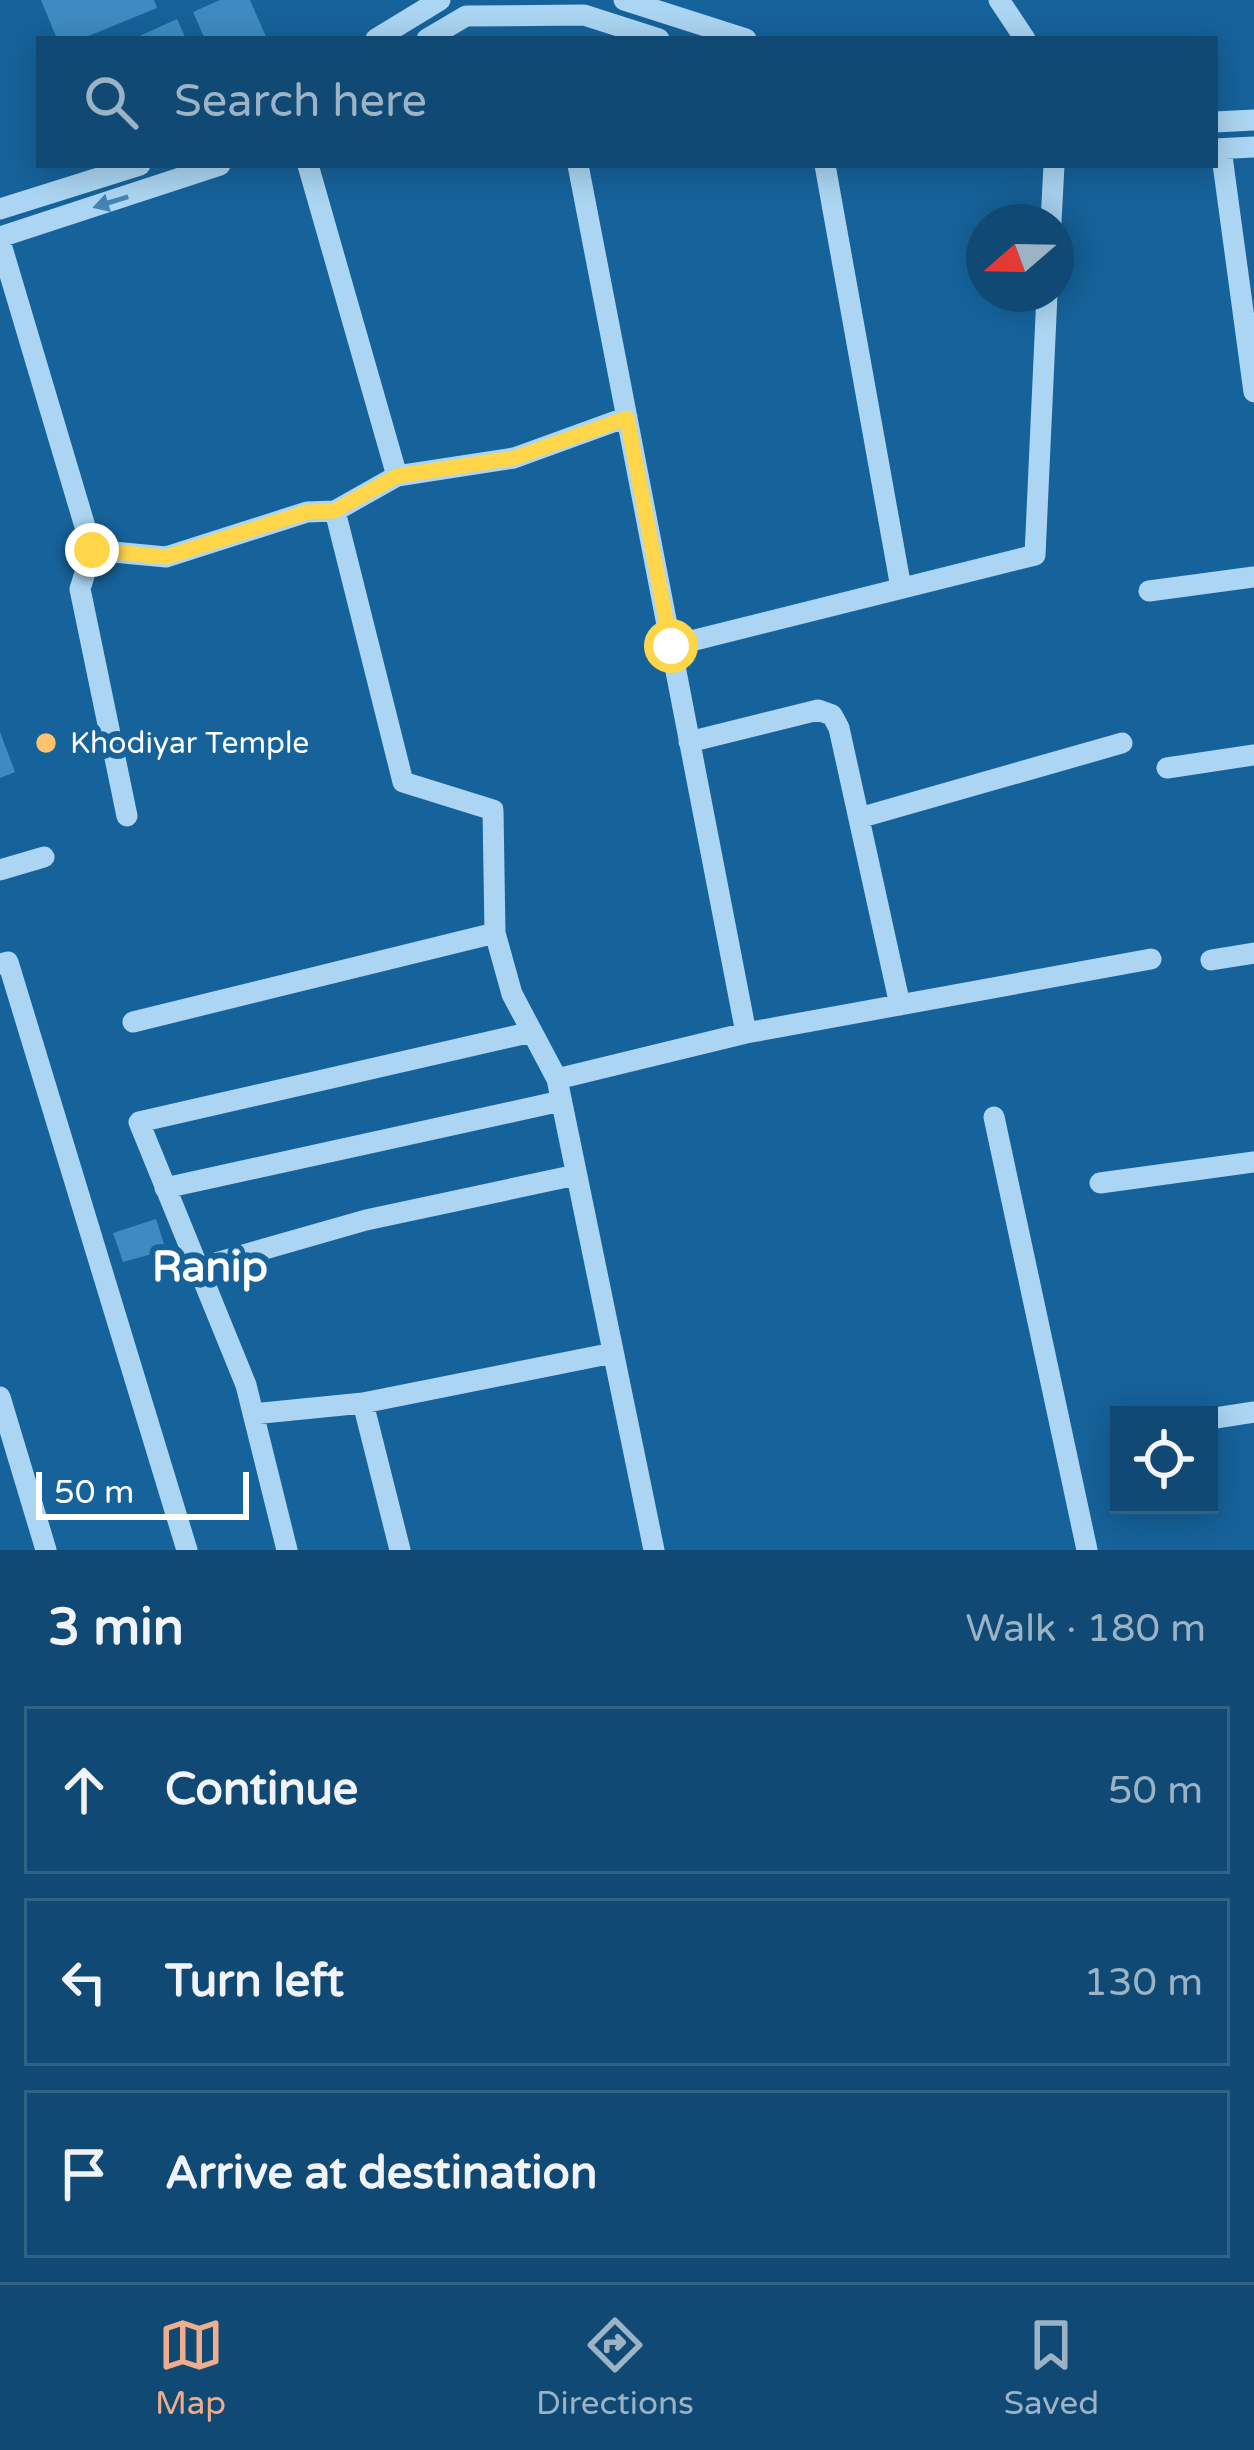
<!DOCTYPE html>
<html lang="en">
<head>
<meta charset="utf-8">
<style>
  body { margin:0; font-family:"Varela Round",sans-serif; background:#195179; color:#f1f3f6 }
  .controls { position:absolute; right:36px; bottom:36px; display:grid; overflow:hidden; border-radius:0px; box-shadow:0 6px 30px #0003 }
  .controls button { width:108px; height:108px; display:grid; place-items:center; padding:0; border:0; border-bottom:3px solid #306286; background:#104a74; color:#f1f3f6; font:60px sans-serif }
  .compass { position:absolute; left:966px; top:204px; width:108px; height:108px; border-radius:50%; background:#104a74; box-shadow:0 6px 30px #0003; rotate:250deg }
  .scale { position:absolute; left:36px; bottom:30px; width:213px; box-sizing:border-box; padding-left:12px; border:6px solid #fff; border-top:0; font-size:33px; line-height:42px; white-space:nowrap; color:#fff; -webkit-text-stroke:9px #16629a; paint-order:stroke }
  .stop { position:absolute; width:36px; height:36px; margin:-27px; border:9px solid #ffd54a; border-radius:50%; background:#fff }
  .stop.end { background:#ffd54a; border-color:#fff; box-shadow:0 3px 12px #0008 }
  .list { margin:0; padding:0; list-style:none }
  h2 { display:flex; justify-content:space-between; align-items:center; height:156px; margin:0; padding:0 48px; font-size:51px }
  h2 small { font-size:39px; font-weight:400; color:#9cb3c5 }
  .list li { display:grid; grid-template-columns:78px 1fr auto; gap:36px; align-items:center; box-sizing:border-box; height:168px; margin:0 24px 24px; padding:0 24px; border:3px solid #306286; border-radius:0px }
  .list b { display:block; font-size:45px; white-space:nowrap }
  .list em { font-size:39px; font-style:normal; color:#9cb3c5 }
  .icon { flex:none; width:66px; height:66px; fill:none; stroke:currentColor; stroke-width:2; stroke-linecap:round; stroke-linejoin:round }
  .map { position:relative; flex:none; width:1254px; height:1550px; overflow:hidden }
  .search { position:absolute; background:#104a74; box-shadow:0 6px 30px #0003; left:36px; right:36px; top:36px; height:132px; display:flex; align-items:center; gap:30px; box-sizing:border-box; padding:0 42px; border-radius:0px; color:#9cb3c5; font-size:45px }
  .sheet { height:732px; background:#104a74 }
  nav { display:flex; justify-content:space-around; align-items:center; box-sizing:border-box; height:168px; border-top:3px solid #306286; background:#104a74; font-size:33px; color:#9cb3c5 }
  nav a { display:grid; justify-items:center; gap:6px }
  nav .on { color:#eead8d }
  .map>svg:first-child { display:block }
</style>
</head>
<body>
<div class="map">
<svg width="1254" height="1550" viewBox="0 0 1254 1550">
  <rect width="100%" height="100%" fill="#16629a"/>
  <path fill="#3f8bc1" d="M41,0H154L157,8L81,39H57Z
    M220,0H250L267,39H205L193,12Z
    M177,19L186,39H133Z
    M0,732L15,772L0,778Z
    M156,1219L166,1250L123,1262L113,1233Z"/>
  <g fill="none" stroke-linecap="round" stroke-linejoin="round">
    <path stroke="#abd5f2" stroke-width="21" d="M624,0L746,39
      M999,0L1025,39
      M376,39L440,0
      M427,39L466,16L584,15L659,39
      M1215,122L1254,120
      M1215,149L1254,147
      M1221,149L1254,392
      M308,165L397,476
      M578,165L746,1033L557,1079L654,1550
      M825,165L901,588
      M0,209L140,165
      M1051,222L1054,165
      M0,237L220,165
      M0,241L92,550L80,589L127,816
      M335,511L403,782L493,810L495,933
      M92,550L166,557L307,512L335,511L397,476L514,458L627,417
      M1149,591L1254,577
      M671,646L1035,555L1047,294
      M689,742L818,710L832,715L839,728L900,1005
      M1167,768L1254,755
      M859,818L1122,743
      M0,870L44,857
      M1211,960L1254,953
      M0,964L8,962L187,1550
      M133,1022L495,933L512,994L557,1079
      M746,1033L1151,959
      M994,1117L1087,1550
      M1100,1183L1254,1162
      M165,1188L561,1101
      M198,1268L366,1220L576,1175
      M0,1397L46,1550
      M253,1414L363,1403
      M1209,1419L1254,1412
      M287,1550L246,1385L139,1122L532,1032
      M400,1550L363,1403L613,1353"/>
  </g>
  <defs><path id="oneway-solid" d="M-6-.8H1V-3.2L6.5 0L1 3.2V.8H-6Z" transform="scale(3)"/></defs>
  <use fill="#4384b4" href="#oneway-solid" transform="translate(111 202) rotate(163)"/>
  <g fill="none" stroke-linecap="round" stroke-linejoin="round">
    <path stroke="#ffd54a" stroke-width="15" d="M92,550L166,557L307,512L334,511L397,476L514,458L627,418L671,646"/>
  </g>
  <circle fill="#ffc16c" stroke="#16629a" stroke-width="4.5" cx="46" cy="743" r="12"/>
  <g text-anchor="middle" stroke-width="12" stroke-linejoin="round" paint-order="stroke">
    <g font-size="30" fill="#fff" stroke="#16629a" text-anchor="start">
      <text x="70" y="753">Khodiyar Temple</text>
    </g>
    <g font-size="42" font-weight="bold" fill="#fff" stroke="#16629a">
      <text x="210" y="1281">Ranip</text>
    </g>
  </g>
</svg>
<div class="controls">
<button><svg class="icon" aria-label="locate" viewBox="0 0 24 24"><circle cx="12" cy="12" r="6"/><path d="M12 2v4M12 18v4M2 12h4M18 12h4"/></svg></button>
</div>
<svg class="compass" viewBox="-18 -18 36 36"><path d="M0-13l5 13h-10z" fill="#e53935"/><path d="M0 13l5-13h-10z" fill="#9cb3c5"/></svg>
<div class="scale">50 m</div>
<div class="stop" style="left:671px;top:646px"></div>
<div class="stop end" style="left:92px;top:550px"></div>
<div class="search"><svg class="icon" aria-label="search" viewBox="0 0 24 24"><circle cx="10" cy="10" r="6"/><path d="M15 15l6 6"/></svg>Search here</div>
</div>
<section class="sheet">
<h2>3 min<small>Walk · 180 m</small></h2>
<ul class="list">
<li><svg class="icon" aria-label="ahead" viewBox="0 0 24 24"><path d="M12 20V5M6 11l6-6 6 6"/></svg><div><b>Continue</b></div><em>50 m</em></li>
<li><svg class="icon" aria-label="left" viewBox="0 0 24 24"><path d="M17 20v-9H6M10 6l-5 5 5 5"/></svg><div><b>Turn left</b></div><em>130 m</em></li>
<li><svg class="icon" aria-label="arrive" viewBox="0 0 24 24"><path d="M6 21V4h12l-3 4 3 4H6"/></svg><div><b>Arrive at destination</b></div></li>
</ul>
</section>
<nav>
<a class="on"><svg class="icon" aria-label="map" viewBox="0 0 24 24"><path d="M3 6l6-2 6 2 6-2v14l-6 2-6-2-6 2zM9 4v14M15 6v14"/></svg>Map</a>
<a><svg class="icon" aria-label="directions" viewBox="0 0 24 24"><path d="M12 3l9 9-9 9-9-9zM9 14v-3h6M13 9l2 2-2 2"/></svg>Directions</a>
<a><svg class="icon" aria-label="saved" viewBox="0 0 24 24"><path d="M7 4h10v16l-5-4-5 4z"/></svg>Saved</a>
</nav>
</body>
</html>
